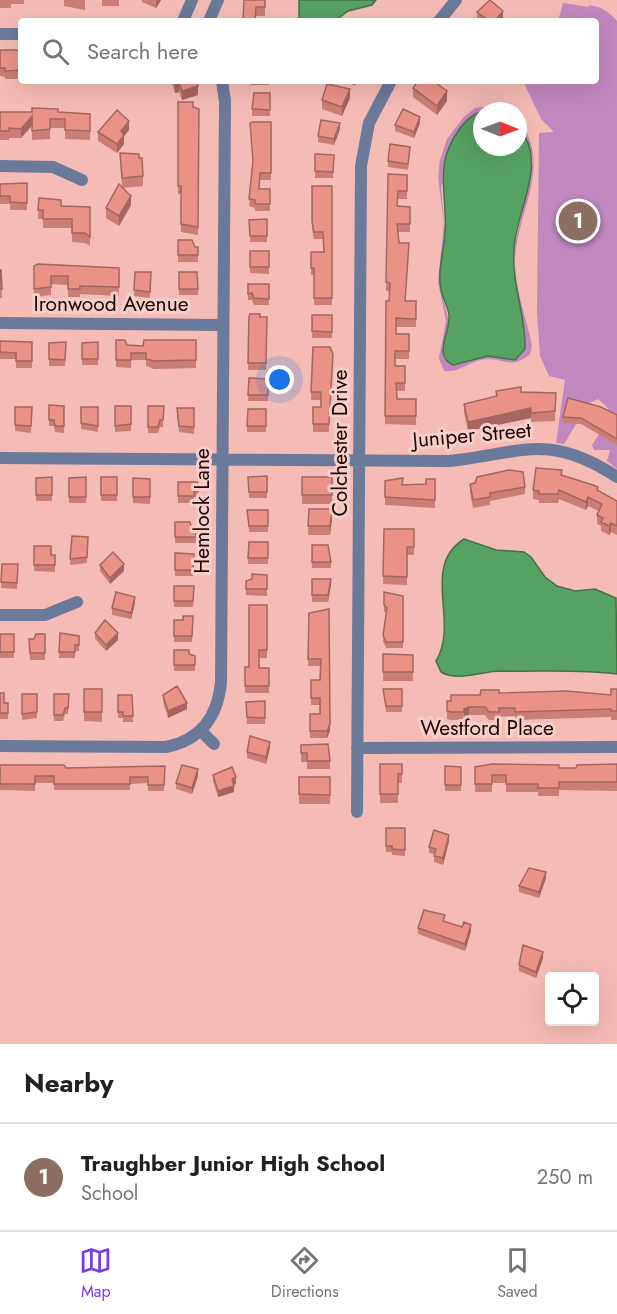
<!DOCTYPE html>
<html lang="en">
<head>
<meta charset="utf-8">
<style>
  body { margin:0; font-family:Jost,sans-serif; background:#f2f2f2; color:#202124 }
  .controls { position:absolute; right:18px; bottom:18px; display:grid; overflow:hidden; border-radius:6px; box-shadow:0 6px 24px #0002 }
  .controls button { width:54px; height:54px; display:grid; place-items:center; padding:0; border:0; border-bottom:2px solid #e0e0e0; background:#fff; color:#202124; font:30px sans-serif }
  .compass { position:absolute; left:473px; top:102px; width:54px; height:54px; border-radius:50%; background:#fff; box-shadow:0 6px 24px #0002; rotate:91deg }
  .you { position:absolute; left:280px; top:380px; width:21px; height:21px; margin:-15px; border:4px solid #fff; border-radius:50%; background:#1a73e8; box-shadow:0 0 0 9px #1a73e833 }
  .badge { display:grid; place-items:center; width:39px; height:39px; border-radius:50%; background:#7c3aed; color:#fff; font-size:20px; font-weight:700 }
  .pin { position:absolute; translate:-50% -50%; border:3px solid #fff; box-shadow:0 2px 6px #0006 }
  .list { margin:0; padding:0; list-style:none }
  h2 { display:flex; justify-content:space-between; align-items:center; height:78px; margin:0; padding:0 24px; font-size:26px }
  h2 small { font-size:20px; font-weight:400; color:#757577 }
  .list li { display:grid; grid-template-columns:39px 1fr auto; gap:18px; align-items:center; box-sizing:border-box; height:108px; padding:0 24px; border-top:2px solid #e0e0e0 }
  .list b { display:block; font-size:22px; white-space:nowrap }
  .list p { margin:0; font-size:20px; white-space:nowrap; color:#757577 }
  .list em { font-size:20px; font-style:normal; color:#757577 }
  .icon { flex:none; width:33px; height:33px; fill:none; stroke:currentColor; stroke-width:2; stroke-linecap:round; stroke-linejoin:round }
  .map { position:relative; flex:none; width:617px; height:1044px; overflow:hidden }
  .search { position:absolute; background:#fff; box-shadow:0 6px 24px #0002; left:18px; right:18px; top:18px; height:66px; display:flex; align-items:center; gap:15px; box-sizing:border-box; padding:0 21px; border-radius:6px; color:#757577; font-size:22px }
  .sheet { height:186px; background:#fff }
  nav { display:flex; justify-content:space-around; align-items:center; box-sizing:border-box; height:84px; border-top:2px solid #e0e0e0; background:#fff; font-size:16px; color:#757577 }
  nav a { display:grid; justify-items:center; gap:3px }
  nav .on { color:#7c3aed }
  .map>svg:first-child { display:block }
</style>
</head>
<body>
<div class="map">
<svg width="617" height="1044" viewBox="0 0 617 1044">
  <rect width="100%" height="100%" fill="#f4bcb4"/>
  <path fill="#c187bf" d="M563,3L589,7V5C602,7 609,12 617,21V469L607,461L610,450H594L592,445L610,417L608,408L598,399L589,403L564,444L556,443L565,380L549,376L540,356L537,313L539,133L554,132L541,119L523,81H596V21H558Z
    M496,106L508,111H481L441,186L445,232L440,288L449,321L442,348L469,360L488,356L519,357L525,349L516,293L514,249L533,161C531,146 518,133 518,119C554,165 517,210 515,260C514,288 527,319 532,346L530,354C510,372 502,355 481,360C468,363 457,373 444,371L439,358L446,321L438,282L444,223L438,177L440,160L447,139L464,117L475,108Z"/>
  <path fill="#56a262" stroke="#467246" stroke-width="1.5" d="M299,0H376L372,5L348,11L335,21H299Z
    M496,110L500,111H482V147H518V126C549,163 517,207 514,248C511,283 526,315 525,349L515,360L488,356L453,365C432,355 451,332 449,315C448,306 442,298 441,289C437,272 444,251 445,234C448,192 432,165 461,127C471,115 480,109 496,110Z
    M464,539L496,550L524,552L531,557L545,577L557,586L575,591L595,589L616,598L617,674C578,669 539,672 500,671C482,671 458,682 441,672L436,661C460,622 420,567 464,539Z"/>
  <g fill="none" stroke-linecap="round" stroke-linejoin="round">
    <path stroke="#6b799b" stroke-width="12" d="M183,21L192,0
      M209,21L218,0
      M439,21L456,0
      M0,34H21
      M0,166L53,167L82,180
      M0,323L222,325
      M0,458L449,461C522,453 548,432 617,477
      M0,615H45L77,602
      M201,731L214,744
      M0,746L166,747C201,740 218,716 221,682L225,101L222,81
      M357,748L617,747
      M357,812L361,166L369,123L391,81"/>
  </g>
  <path fill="#ca7e74" d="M0,0H24V4H11V8H0Z
    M64,0H85V10L64,6Z
    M102,0H119V6H102Z
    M142,0H161L156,8L142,2Z
    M244,0H265V16H256Z
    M477,12L503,17L500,21H481L477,18Z
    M0,50H21V79H5V77L0,76Z
    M171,81H196L198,95L182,100L179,92L175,93Z
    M250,81H269V85H250Z
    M346,81H357L355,86Z
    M413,88L447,101L437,115L413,97Z
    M270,93V116H252V109Z
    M350,98L342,116L322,109V100Z
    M178,102L199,109L198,235L181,232V194H178Z
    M0,112L8,113L58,112L90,114V140L65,139V128H50V139L32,140V126L21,138H9V140H0Z
    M271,122V180H260L259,189H270V211H255V208L249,206L252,164Z
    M420,123L414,138L395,131V125Z
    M340,129L334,145L318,142V136Z
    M129,130L124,136V144L117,153L98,141V132Z
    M120,153L139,158L143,176V186L123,188L131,205L119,226L106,218V208L122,187Z
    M410,153L408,170L388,167V161Z
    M315,154L334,161L333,178H315Z
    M388,174L407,175V199H398V206L410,207V232H398L406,301H416V327H396V334H409V359H395V366H405V391H396L397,399H416V425L385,424L386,301H389V292L386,290Z
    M27,183V210H10V204H0V184Z
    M312,186H332V305H314V275H311V252H324L323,239H314L312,229Z
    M39,198L61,206L90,207V246L85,243L72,242V228H43V219H38Z
    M267,219V242H250L249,220Z
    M178,240L195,247H198V262H178Z
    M250,251H269V274L250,273Z
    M34,266L119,268V296L80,294V297H68V285L51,284V295L34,297Z
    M0,270H1L2,298H0Z
    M135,272H151L150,298L134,296Z
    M179,272L198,289V295H179Z
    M248,284H269V305H254L252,300H248Z
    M312,315H332V338H312Z
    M249,317H267L266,370H248Z
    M116,340L127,345L143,346L196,340V368L154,369L146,366V360H131V368L116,367Z
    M0,341L32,342V368H16V359H0Z
    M66,342L65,366H49V343Z
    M98,342V365H82V343Z
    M330,347L329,432H313V407H321V400H311V392Z
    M249,378L268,379V401H248Z
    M496,391L556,393L555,421L531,422V418L468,431L464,413V404L496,396Z
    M49,405L64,406V433L55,432L54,426H49Z
    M115,406H131V431L115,432Z
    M148,406H164L163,427H160L158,433H148Z
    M15,407H32L31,433L15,431Z
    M81,407H98V432L81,429Z
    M194,408V434L179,432L177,414Z
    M266,409V432H247V426Z
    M617,415V445L581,424L563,423V417Z
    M562,475L617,501V535L611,532L609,535L601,531V526L597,524V515L599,511L588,506L586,510L559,499L558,503H539V500L533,499V490Z
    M267,476V498H249L248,477Z
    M52,477V501H36V478Z
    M86,477V503H69V478Z
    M101,477H117V501H101Z
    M302,477H332V504H302Z
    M133,478L150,479V504L133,503Z
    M435,479V508L385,505V481L402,485L426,484Z
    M178,482H198V497H194V503H178Z
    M470,484L525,487V494L490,501V505L473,508L470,492Z
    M309,509L332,519L330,535H308Z
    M247,510H268V532H249Z
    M175,522L192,529H196V543H175Z
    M384,529H414V555H407V585L383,584Z
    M72,536L88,537L87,563L70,565Z
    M249,542H268V564H248Z
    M312,545L331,562V568H312Z
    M34,546L51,555H55V572L34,571Z
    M175,553L194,561L193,576H175Z
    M2,564H18L17,589L1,588Z
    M100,565L124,571L110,584L100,571Z
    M267,575V596L246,595V581Z
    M312,579L331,585L328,602H312Z
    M174,586L194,593L193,607H174Z
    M384,592L403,596V648H386L383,641L386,613L384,611Z
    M135,603L131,619L112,615V608Z
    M267,605V658H259V668H269V693H245V667H249Z
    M329,609L330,731L327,738H310V714H320V705H311V680H320V666H308L309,613Z
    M193,616L192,642H174V620H183Z
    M95,633L118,640L106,651L95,639Z
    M0,634H14V658H0Z
    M45,634V660H30L29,639H34Z
    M79,636V651H75V658H59V652Z
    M174,650L195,656V671H174Z
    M383,654L413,655V681H383Z
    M84,689H102V722L84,721Z
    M383,689H402V712H386Z
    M617,689V720H611V717L515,720V716L499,717V720H489L485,715H469L464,717V720H451L447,719V701L499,693L611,695Z
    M0,693L4,703H8V719H0Z
    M22,694H37V718L22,720Z
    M54,694H69L68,714H65L63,721H54Z
    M118,695H132L133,722H123V718H118Z
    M163,695L187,709L168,718L163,701Z
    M265,701V724H247L246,702Z
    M301,745L330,761V769H307V762H301Z
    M270,748L266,764L247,758V752Z
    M380,764H402V783H398V803H380Z
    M617,764V791L559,790V796H538V792H506V783H492V792H475V767L576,768Z
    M0,765L66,768L165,766L164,791H148V783L130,784V790H54V783H35V791L0,790Z
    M445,766L461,767V791H445Z
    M213,775L236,784H234V792L218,797L213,781Z
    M198,776L192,794L176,789V783Z
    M299,777H330V804H299Z
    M405,828V856L392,855V852H386V846Z
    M449,841L443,865L434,862V854L429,853V847Z
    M546,878L539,898L519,892V886Z
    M445,921L471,931L465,951L418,934V928Z
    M543,958L536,978L519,971V965Z"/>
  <path fill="#a4665e" d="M156,0H161L156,8Z
    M503,11V17L500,21H495Z
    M179,83V92L175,93V84Z
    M198,86V95L182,100V91Z
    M350,89V98L342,116V107Z
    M447,91V101L437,115V106Z
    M32,116V125L21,138V129Z
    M420,117V123L414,138V132Z
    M129,121V130L124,136V144L117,153V144L121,131Z
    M340,123V129L334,145V139Z
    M131,196V205L119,226V216Z
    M531,408V418L468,431V422Z
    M588,497V506L586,510V502Z
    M332,509V519L330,535V526Z
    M611,523V532L609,535V526Z
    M124,564V571L110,584V578Z
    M331,579V585L328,602V595Z
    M135,597V603L131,619V613Z
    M118,633V640L106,651V645Z
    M187,703V709L168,718V711Z
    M469,707V715L464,717V709Z
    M330,724V731L327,738V731Z
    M270,742V748L266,764V757Z
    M198,769V776L192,794V788Z
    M236,777V784L232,785V779Z
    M234,786V792L218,797V791Z
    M449,835V841L443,865V858Z
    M546,872V878L539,898V892Z
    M471,925V931L465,951V944Z
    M543,952V958L536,978V972Z"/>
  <path fill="#eb9287" stroke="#a4665e" stroke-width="1.5" d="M244,0H265V7H256L255,21H243Z
    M490,0L503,11L495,21H489L477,12Z
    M0,50H21V70L5,71V68H0Z
    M174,81H196L198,86L182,91L179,83L175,84Z
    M418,81H433L447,91L437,106L413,88Z
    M327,84L350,89L342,107L322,100Z
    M254,93H270V110L252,109Z
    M178,102H193V107L199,109L198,227L181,224V186H178Z
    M32,108L58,109V112L90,114V131L65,130V119H50V129L32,131V116L21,129L9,128V131H0V112H32Z
    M403,109L420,117L414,132L395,125Z
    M117,110L129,121L121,131L124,135L117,144L98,132Z
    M321,120L340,123L334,139L318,136Z
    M252,122H271V173H260L259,189H270V204H255V200L249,199L253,161L250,123Z
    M390,144L410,147L408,164L388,161Z
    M120,153L139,154V158H142L143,176L122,178Z
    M315,154L334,155L333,172L315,171Z
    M388,174L407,175V191H398L397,206L410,207V224H397L399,243H409L405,301H416V319L396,318V334H409V351H395V366H405V383H396L397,399H416V416H385L386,301H389L390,283L386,282Z
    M27,183V203L10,202V196H0V184Z
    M119,184L131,196L119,216L106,208Z
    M312,186H332V298H314V268H311V252H324L323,232H314L312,222Z
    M39,198L61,200V206L90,207V237L85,233H72V219H43V210H38Z
    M267,219V236H250L249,220Z
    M178,240H192L195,247H198V255H178Z
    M250,251H269V267H250Z
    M38,264L119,268V287L80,286V289H68V276H51V287L34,289V266Z
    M0,270H1L2,289H0Z
    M135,272H151L150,292L134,290Z
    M179,272H197L198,289H179Z
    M248,284H269V299L254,298L252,293L248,294Z
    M250,314H260V317H267L266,363H248L249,317Z
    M312,315H332V332L312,331Z
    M116,340H125L127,345L143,346L144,340H196V360L154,361L146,359V353H131V360H116Z
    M0,341L32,342V361H16V353L0,352Z
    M66,342L65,360L49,359V343Z
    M98,342V359H82V343Z
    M313,347H330L333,354L329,424H313V407H321V392H311Z
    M249,378L268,379V395H248Z
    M521,387V392L556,393L555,411L531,413V408L468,422L464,404L497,396L496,391Z
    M568,398L601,407L617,415V439L581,418L563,417Z
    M49,405L64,406V426H55L54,420H49Z
    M115,406H131V424L115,426Z
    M148,406H164L163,420H160L158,427H148Z
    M15,407H32L31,426L15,425Z
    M81,407H98V426L81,423Z
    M177,408H194V427L179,426Z
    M248,409H266V426H247Z
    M536,468L562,470L561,475L593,485L598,487L597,490L617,501V526L611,523L609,526L601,522L603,518L597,515L602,504L588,497L586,502L559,490L558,494H539V491L533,490Z
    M509,470L523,472L525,487L490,493V497L473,500L470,484L475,483L477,477Z
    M267,476V492H249L248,477Z
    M52,477V495H36V478Z
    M86,477V497H69V478Z
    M101,477H117V495H101Z
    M302,477H332V495H302Z
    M133,478L150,479V497H133Z
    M403,478L402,485L426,484V479H435V500L385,497V481Z
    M178,482H198V491H194V496H178Z
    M309,509H332L330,526H308Z
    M247,510H268V526H249Z
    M175,522H190L192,529H196V537H175Z
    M384,529H414V547H407V577L383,576Z
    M72,536L88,537L87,557L70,559Z
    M249,542H268V558H248Z
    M312,545H328L331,562H312Z
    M34,546H51V555H55V565H34Z
    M113,552L124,564L110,578L100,565Z
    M175,553L194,554L193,570H175Z
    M2,564H18L17,583L1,582Z
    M252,574L267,575V589H246V581L252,579Z
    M312,579H331L328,595H312Z
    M174,586H194L193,601H174Z
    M116,592L135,597L131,613L112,608Z
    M384,592L403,596V642H386L383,635L387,608L384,605Z
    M249,605H267V650H259V668H269V686H245V667H249Z
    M329,609L330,724L327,731H310V714H320V698H311V680H320L321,659H308L309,613Z
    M183,616H193L192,636H174V620H183Z
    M105,620L118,633L106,645L95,633Z
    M60,633L79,636V645H75V652H59Z
    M0,634H14V652H0Z
    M36,634H45V653H30L29,639H34Z
    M174,650H189V654L195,656V665H174Z
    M383,654L413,655V672H383Z
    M177,686L187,703L168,711L163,695Z
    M84,689H102V712H84Z
    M383,689H402V706H386Z
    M611,689H617V711H611V709L515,712V708H499V712H489L485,707H469L464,709V712H451L447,711V701H451V695H480L481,690H499V693L566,691L611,695Z
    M0,693H4V703H8V713H0Z
    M22,694H37V712L22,714Z
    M54,694H69L68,708H65L63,715H54Z
    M118,695H132L133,716H123V712H118Z
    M265,701V718L247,717L246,702Z
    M250,736L270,742L266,757L247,752Z
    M328,744L330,761H307V753H301V745Z
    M380,764H402V774H398V794H380Z
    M492,764L559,765V768H576L577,765L617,764V782H559V788H538V784H506V775H492V784H475V767Z
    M0,765H64L66,768L165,766L164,785H148V777H130V784H54V776H35V784H0Z
    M182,765L198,769L192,788L176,783Z
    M445,766L461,767V785H445Z
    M232,767L236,777L232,779L234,786L218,791L213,775Z
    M299,777H330V795L299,794Z
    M386,828H405V850L392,849V846H386Z
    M434,830L449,835L443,858L434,856L436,849L429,847Z
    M529,868L546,872L539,892L519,886Z
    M424,910L445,915L443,921L462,927L464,922L471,925L465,944L418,928Z
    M523,945L543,952L536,972L519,965Z"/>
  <g text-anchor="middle" stroke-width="6" stroke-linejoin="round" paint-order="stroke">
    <g font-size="21" fill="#210303" stroke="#f5cfc9">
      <text x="111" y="311">Ironwood Avenue</text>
      <text transform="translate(472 435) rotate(-5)" y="7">Juniper Street</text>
      <text transform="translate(340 443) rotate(-90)" y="7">Colchester Drive</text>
      <text transform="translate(202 511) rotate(-90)" y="7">Hemlock Lane</text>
      <text x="487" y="735">Westford Place</text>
    </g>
  </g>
</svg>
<div class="controls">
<button><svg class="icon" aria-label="locate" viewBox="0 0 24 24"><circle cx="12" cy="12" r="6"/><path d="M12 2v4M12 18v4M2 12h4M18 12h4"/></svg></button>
</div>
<svg class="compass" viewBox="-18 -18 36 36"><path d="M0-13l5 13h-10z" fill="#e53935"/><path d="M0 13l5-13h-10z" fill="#757577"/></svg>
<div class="you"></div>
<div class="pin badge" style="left:578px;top:221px;background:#8d6e63">1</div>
<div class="search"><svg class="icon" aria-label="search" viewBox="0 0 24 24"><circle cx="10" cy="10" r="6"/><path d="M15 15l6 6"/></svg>Search here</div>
</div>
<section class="sheet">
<h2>Nearby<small></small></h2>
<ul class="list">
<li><span class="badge" style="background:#8d6e63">1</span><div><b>Traughber Junior High School</b><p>School</p></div><em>250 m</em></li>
</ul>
</section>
<nav>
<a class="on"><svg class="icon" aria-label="map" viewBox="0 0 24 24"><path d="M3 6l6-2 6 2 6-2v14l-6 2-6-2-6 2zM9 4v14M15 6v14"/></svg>Map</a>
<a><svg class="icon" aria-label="directions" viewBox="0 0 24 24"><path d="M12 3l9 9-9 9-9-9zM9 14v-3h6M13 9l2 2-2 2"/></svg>Directions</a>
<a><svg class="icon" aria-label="saved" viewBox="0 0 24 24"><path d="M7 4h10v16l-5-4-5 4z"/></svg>Saved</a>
</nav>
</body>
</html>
